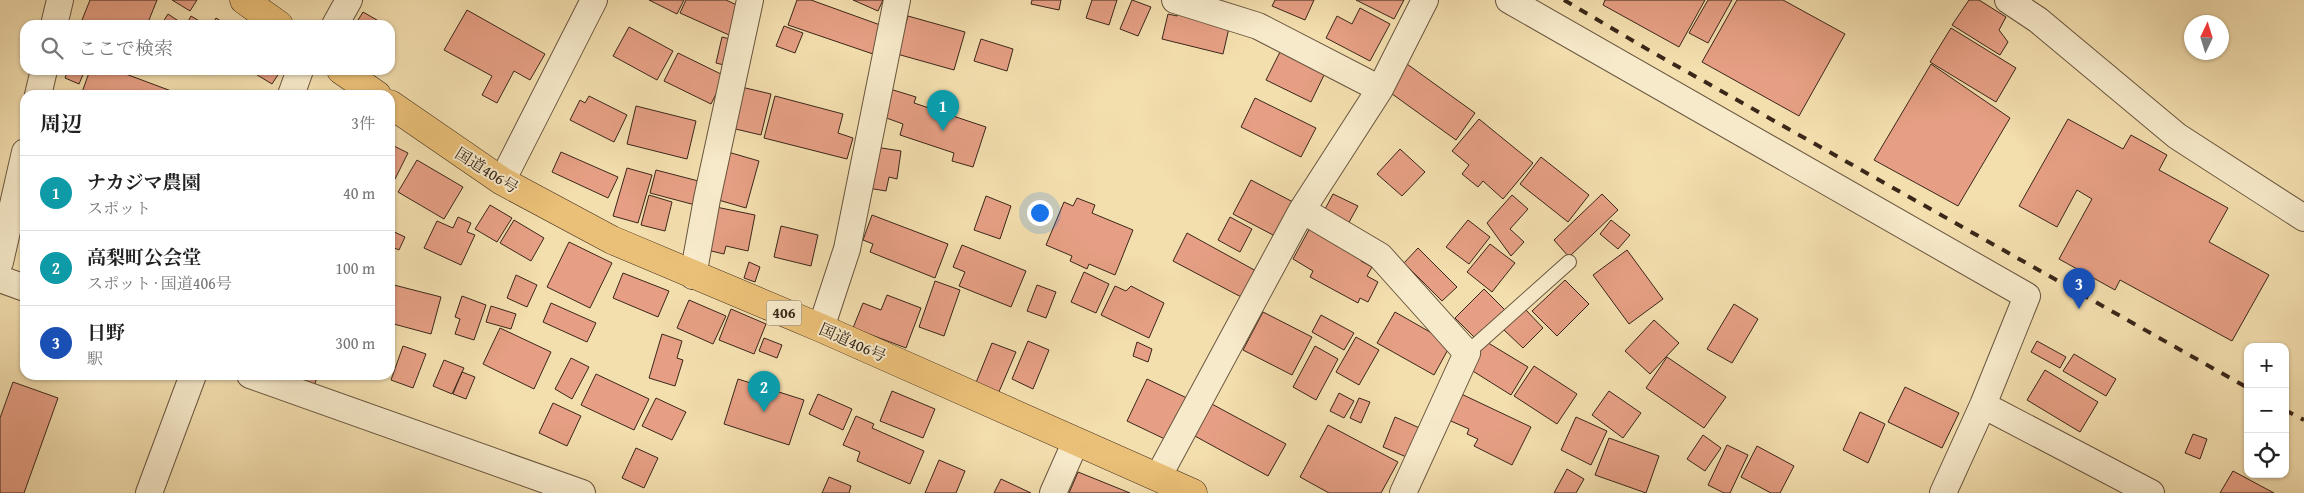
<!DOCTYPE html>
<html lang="ja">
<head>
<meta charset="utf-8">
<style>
  body { margin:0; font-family:"Gentium Book Plus","Noto Serif JP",serif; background:#f6f6f6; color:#222 }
  .controls { position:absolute; right:15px; bottom:15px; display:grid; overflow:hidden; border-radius:10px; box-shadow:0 1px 4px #0004 }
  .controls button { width:45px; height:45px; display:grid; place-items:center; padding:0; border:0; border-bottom:1px solid #e0e0e0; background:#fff; color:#222; font:25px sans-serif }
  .compass { position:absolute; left:2184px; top:15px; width:45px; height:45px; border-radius:50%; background:#fff; box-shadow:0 1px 4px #0004; rotate:4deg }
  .you { position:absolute; left:1039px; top:212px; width:18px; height:18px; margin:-12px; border:4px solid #fff; border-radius:50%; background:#1a73e8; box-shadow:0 0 0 8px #1a73e833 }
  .badge { display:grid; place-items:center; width:32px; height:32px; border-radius:50%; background:#8f2418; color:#fff; font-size:16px; font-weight:700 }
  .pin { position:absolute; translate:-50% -41px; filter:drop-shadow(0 1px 2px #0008) }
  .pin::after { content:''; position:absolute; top:26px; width:18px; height:15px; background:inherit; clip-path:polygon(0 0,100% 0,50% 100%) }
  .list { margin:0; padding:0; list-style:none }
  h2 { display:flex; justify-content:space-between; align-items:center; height:65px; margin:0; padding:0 20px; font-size:21px }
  h2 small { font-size:16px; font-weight:400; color:#767676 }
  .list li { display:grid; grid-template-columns:32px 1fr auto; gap:15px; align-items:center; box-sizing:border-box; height:75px; padding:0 20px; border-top:1px solid #e0e0e0 }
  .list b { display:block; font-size:19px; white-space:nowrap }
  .list p { margin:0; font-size:16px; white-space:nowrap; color:#767676 }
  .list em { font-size:16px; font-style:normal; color:#767676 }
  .icon { flex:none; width:28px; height:28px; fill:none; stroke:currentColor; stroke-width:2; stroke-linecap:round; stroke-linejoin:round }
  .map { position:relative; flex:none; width:2304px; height:493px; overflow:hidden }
  .search { position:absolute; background:#fff; box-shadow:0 1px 4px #0004; left:20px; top:20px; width:375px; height:55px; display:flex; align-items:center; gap:12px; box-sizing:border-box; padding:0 18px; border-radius:15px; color:#767676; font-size:19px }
  .panel { position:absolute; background:#fff; box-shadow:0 1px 4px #0004; left:20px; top:90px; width:375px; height:290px; border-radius:15px }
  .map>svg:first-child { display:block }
</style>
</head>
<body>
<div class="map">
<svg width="2304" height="493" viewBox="0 0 2304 493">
  <rect width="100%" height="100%" fill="#f3deae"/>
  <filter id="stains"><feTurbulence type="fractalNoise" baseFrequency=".004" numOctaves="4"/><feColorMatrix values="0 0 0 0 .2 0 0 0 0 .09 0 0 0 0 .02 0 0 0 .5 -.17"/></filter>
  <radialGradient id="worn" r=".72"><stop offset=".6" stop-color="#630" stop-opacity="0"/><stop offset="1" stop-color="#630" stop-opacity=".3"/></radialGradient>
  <path fill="#e69f84" stroke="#3a2719" d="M90,0H157L147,25H80Z
    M172,0H197L190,11Z
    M649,0H684L677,14Z
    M686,0H726L741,7L729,35L680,13Z
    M797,0H811L883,26L873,54L788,25Z
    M853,0H883L878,11Z
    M1032,0H1061L1059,10L1031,4Z
    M1092,0H1117L1109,25L1086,18Z
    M1132,0L1151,7L1138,36L1120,29Z
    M1275,0H1314L1305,20L1272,6Z
    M1356,0H1404L1394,19Z
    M1605,0H1705L1679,47L1603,5Z
    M1708,0H1732L1708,43L1689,33Z
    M1737,0H1783L1845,34L1799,116L1702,62Z
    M1969,0H1979L2006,17L1999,30L2008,42L2000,55L1952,25Z
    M1180,5L1229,28L1223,54L1162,39L1168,14L1177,16Z
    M1360,8L1390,24L1370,61L1326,38L1337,16L1352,24Z
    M467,10L545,54L530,80L514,71L497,103L482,95L492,76L444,50Z
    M363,12L377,20L374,25H355Z
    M168,14L183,24L182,25H161Z
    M191,16L206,25H186Z
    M908,16L965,32L954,70L897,54Z
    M216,18L227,25H212Z
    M784,26L803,33L795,53L776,46Z
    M629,27L673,51L657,80L613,56Z
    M1951,28L2016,68L1996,102L1930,62Z
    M722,37L734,40L728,66L716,63Z
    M981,39L1013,49L1007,71L974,61Z
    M1282,48L1326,71L1311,102L1266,80Z
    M678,53L725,76L711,104L664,81Z
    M1407,64L1475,113L1456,140L1388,91Z
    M1931,64L2010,118L1958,206L1874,160Z
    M68,70H85L79,84L65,78Z
    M90,70H115L182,95H81Z
    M249,70H281L272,84Z
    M737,86L771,94L761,135L727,127Z
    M890,89L916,97L914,103L986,127L973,167L952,161L954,153L900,135L903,124L881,116Z
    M589,96L627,115L614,142L570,120L580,100L585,103Z
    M775,96L843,114L838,133L853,138L847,159L764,138Z
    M1255,98L1316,128L1301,157L1241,127Z
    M636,106L696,121L687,159L627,144Z
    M1479,119L1533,163L1503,199L1483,181L1478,187L1462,174L1469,165L1452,151Z
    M2068,119L2123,149L2131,135L2167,155L2159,170L2228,208L2209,242L2269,275L2232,341L2120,280L2115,290L2059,259L2092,199L2077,190L2057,227L2019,206Z
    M390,144L408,153L395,179L390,176Z
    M875,147L901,151L897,179L889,177L886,191L868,188Z
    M1400,149L1425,172L1402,196L1377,174Z
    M561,152L618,177L608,198L552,172Z
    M728,152L759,161L746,208L715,199Z
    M1541,157L1589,195L1568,222L1520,184Z
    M417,160L463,187L444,219L398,192Z
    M627,168L652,175L638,223L613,216Z
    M656,170L706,183L699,206L650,193Z
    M1251,180L1293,202L1275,236L1233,214Z
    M1333,194L1358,206L1348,224L1324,211Z
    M1602,194L1618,210L1569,257L1554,240Z
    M649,195L672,202L665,231L641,225Z
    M1512,195L1528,209L1510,229L1524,242L1511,256L1487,223Z
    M986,196L1011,206L1000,239L974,230Z
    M1077,198L1095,205L1092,213L1133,230L1115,275L1089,264L1087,269L1070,261L1072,256L1046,245L1064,202L1073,206Z
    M490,205L512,218L497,242L475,229Z
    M716,207L755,215L748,251L726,246L724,254L707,250Z
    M872,215L948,244L935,278L870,252L873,244L863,240Z
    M458,217L471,223L467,232L475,235L461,265L424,248L437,221L453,228Z
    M1230,217L1252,229L1240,252L1218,240Z
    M514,220L544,238L531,261L500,243Z
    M1468,220L1490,237L1469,264L1446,247Z
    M1611,220L1630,235L1618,249L1600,234Z
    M781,226L818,235L811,266L774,257Z
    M1311,226L1364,255L1361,261L1372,267L1367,276L1378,282L1368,302L1360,298L1358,303L1310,277L1313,271L1293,259Z
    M390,230L405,237L399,250L390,246Z
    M1187,233L1258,272L1245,299L1173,261Z
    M569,242L612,263L590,308L547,287Z
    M1490,244L1515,263L1492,292L1467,272Z
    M962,245L1026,271L1011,307L959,286L965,272L953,267Z
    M1418,248L1457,287L1442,301L1404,263Z
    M1627,250L1663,299L1629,324L1593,275Z
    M749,262L760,267L755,282L744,278Z
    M1084,272L1109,284L1096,313L1071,302Z
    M623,273L669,291L658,317L613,298Z
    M516,275L537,285L527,307L507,298Z
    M1565,280L1589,304L1557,336L1532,311Z
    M935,281L960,290L944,336L919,327Z
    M390,284L441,297L431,334L390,323Z
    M1037,285L1056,292L1046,318L1027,311Z
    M1115,286L1126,291L1131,286L1164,303L1149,338L1101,315Z
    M1484,289L1505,310L1476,339L1455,318Z
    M887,295L921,308L906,348L853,328L863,303L881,310Z
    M462,296L486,305L474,340L455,334L460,319L455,317Z
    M689,300L726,316L713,344L677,328Z
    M551,303L596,323L587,342L543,322Z
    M1734,304L1758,319L1732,363L1707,349Z
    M491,306L516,314L511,329L486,322Z
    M731,309L766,324L754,354L719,340Z
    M1525,309L1543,328L1523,348L1504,330Z
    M1263,312L1312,337L1292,375L1243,350Z
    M1395,312L1451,344L1434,375L1377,343Z
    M1321,315L1354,333L1344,350L1312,332Z
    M1654,320L1679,343L1650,374L1625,351Z
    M500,328L551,352L534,389L483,364Z
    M662,334L682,341L677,358L683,360L675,386L649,378Z
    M1356,337L1379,350L1359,385L1336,372Z
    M764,338L782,345L777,358L759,351Z
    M1028,341L1049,350L1033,389L1012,379Z
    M1485,341L1528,367L1511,395L1468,368Z
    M2037,341L2066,357L2060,368L2031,352Z
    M1137,342L1152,349L1148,362L1133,356Z
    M992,343L1016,352L998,394L975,385Z
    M403,346L426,354L413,388L391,380Z
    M1315,346L1338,359L1316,400L1293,387Z
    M2074,354L2116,379L2106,396L2063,371Z
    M1667,357L1726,397L1704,428L1646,388Z
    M571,358L589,367L572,399L555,389Z
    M444,360L464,368L452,394L433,386Z
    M1534,366L1577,394L1557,424L1514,396Z
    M2045,370L2098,402L2080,432L2027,400Z
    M462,372L475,377L466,399L453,394Z
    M596,374L649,399L634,430L581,405Z
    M282,375H318L313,389Z
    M738,379L804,400L789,445L724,424Z
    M1147,379L1189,399L1169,441L1127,421Z
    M13,382L58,398L24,493H0V418Z
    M1905,387L1959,413L1942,448L1888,422Z
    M892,391L935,409L923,438L880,421Z
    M1609,391L1641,413L1623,438L1592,415Z
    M1457,392L1531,427L1512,465L1474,446L1478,439L1467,434L1469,429L1444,418Z
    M1339,393L1354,401L1344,418L1330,411Z
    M818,394L852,409L843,430L809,414Z
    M656,398L686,412L672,440L642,426Z
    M1359,398L1370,402L1361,423L1350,418Z
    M553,403L581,416L567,446L539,433Z
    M1210,403L1286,444L1268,476L1193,435Z
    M1860,412L1885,424L1868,463L1843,450Z
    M856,416L874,424L872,428L924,451L910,484L857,461L860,452L843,445Z
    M1395,417L1424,430L1411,459L1383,447Z
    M1576,417L1607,431L1591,465L1561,450Z
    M1328,425L1398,462L1381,493H1329L1300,477Z
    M2193,434L2207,439L2200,459L2185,453Z
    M1703,435L1721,448L1705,471L1687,459Z
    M1609,438L1659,456L1646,493L1595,475Z
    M1727,445L1748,455L1730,493H1724L1708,485Z
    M1757,446L1794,466L1780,493H1771L1741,477Z
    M636,448L658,458L644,488L622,478Z
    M939,460L965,471L956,493H925Z
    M1567,469L1584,479L1576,493H1554Z
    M2233,471L2274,493H2220Z
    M1078,472L1130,493H1069Z
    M829,477L851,486L849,493H822Z
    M1001,479L1031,493H994Z"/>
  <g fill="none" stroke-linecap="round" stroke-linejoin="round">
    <defs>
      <path id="service" d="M1467,353L1569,262"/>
      <path id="minor" d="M1175,0L1258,26L1380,89
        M1509,0L2027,296L1983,405L1943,493
        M2008,0L2038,20L2177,136L2304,218
        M54,25L60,0
        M335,25L349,0
        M38,95L44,70
        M291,95L300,70
        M502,181L594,0
        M1302,210L1380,256L1467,353L1403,493
        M0,262L25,152
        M693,276L707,199L750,0
        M0,279L25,288
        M821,328L847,249L897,0
        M250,375L582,493
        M1983,405L2151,493
        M1158,477L1302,210L1380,89L1425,0
        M149,493L193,375
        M1053,493L1076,441"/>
      <path id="trunk" d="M244,0L279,25
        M341,70L377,95
        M390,104L502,181L612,240L821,328L1193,493"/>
    </defs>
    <use href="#service" stroke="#68553e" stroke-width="16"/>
    <use href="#minor" stroke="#68553e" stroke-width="28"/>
    <use href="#trunk" stroke="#3a2719" stroke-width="29"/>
    <use href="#service" stroke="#f7eaca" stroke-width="14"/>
    <use href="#minor" stroke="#f7eaca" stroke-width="26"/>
    <use href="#trunk" stroke="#eabf77" stroke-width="28"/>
    <path stroke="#3a2719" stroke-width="4" stroke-dasharray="9 9" stroke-linecap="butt" d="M1564,0L1652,52L2248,388
      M2285,410L2304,420"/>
  </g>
  <g text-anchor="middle" stroke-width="4" stroke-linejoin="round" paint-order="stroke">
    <rect fill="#f7eaca" stroke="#73624e" stroke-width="1" x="766.5" y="300.5" width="35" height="25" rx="4"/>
    <g font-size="15" font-weight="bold" fill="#3a2719">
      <text x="784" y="318">406</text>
    </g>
    <g font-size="16" fill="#3a2719" stroke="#f7eaca">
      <text transform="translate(487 170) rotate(32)" y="6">国道406号</text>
      <text transform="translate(853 342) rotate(24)" y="6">国道406号</text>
    </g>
  </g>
  <rect width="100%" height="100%" filter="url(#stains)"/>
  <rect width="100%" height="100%" fill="url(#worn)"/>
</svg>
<div class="controls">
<button>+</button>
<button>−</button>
<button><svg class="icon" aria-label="locate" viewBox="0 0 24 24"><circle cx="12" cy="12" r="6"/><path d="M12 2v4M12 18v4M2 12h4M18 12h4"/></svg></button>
</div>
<svg class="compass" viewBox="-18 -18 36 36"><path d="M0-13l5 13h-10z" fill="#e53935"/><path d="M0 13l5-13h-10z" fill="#767676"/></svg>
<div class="you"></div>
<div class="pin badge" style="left:943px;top:131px;background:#0f9aa8">1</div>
<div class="pin badge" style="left:764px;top:412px;background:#0f9aa8">2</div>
<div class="pin badge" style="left:2079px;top:309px;background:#1a4fb4">3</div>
<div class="search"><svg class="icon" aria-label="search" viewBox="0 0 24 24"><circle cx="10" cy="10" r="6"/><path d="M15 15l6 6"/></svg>ここで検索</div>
<section class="panel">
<h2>周辺<small>3件</small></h2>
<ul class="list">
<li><span class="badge" style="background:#0f9aa8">1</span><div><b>ナカジマ農園</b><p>スポット</p></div><em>40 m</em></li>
<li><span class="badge" style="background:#0f9aa8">2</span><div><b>高梨町公会堂</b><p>スポット · 国道406号</p></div><em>100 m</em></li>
<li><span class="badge" style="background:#1a4fb4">3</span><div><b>日野</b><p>駅</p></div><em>300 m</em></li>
</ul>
</section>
</div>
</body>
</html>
